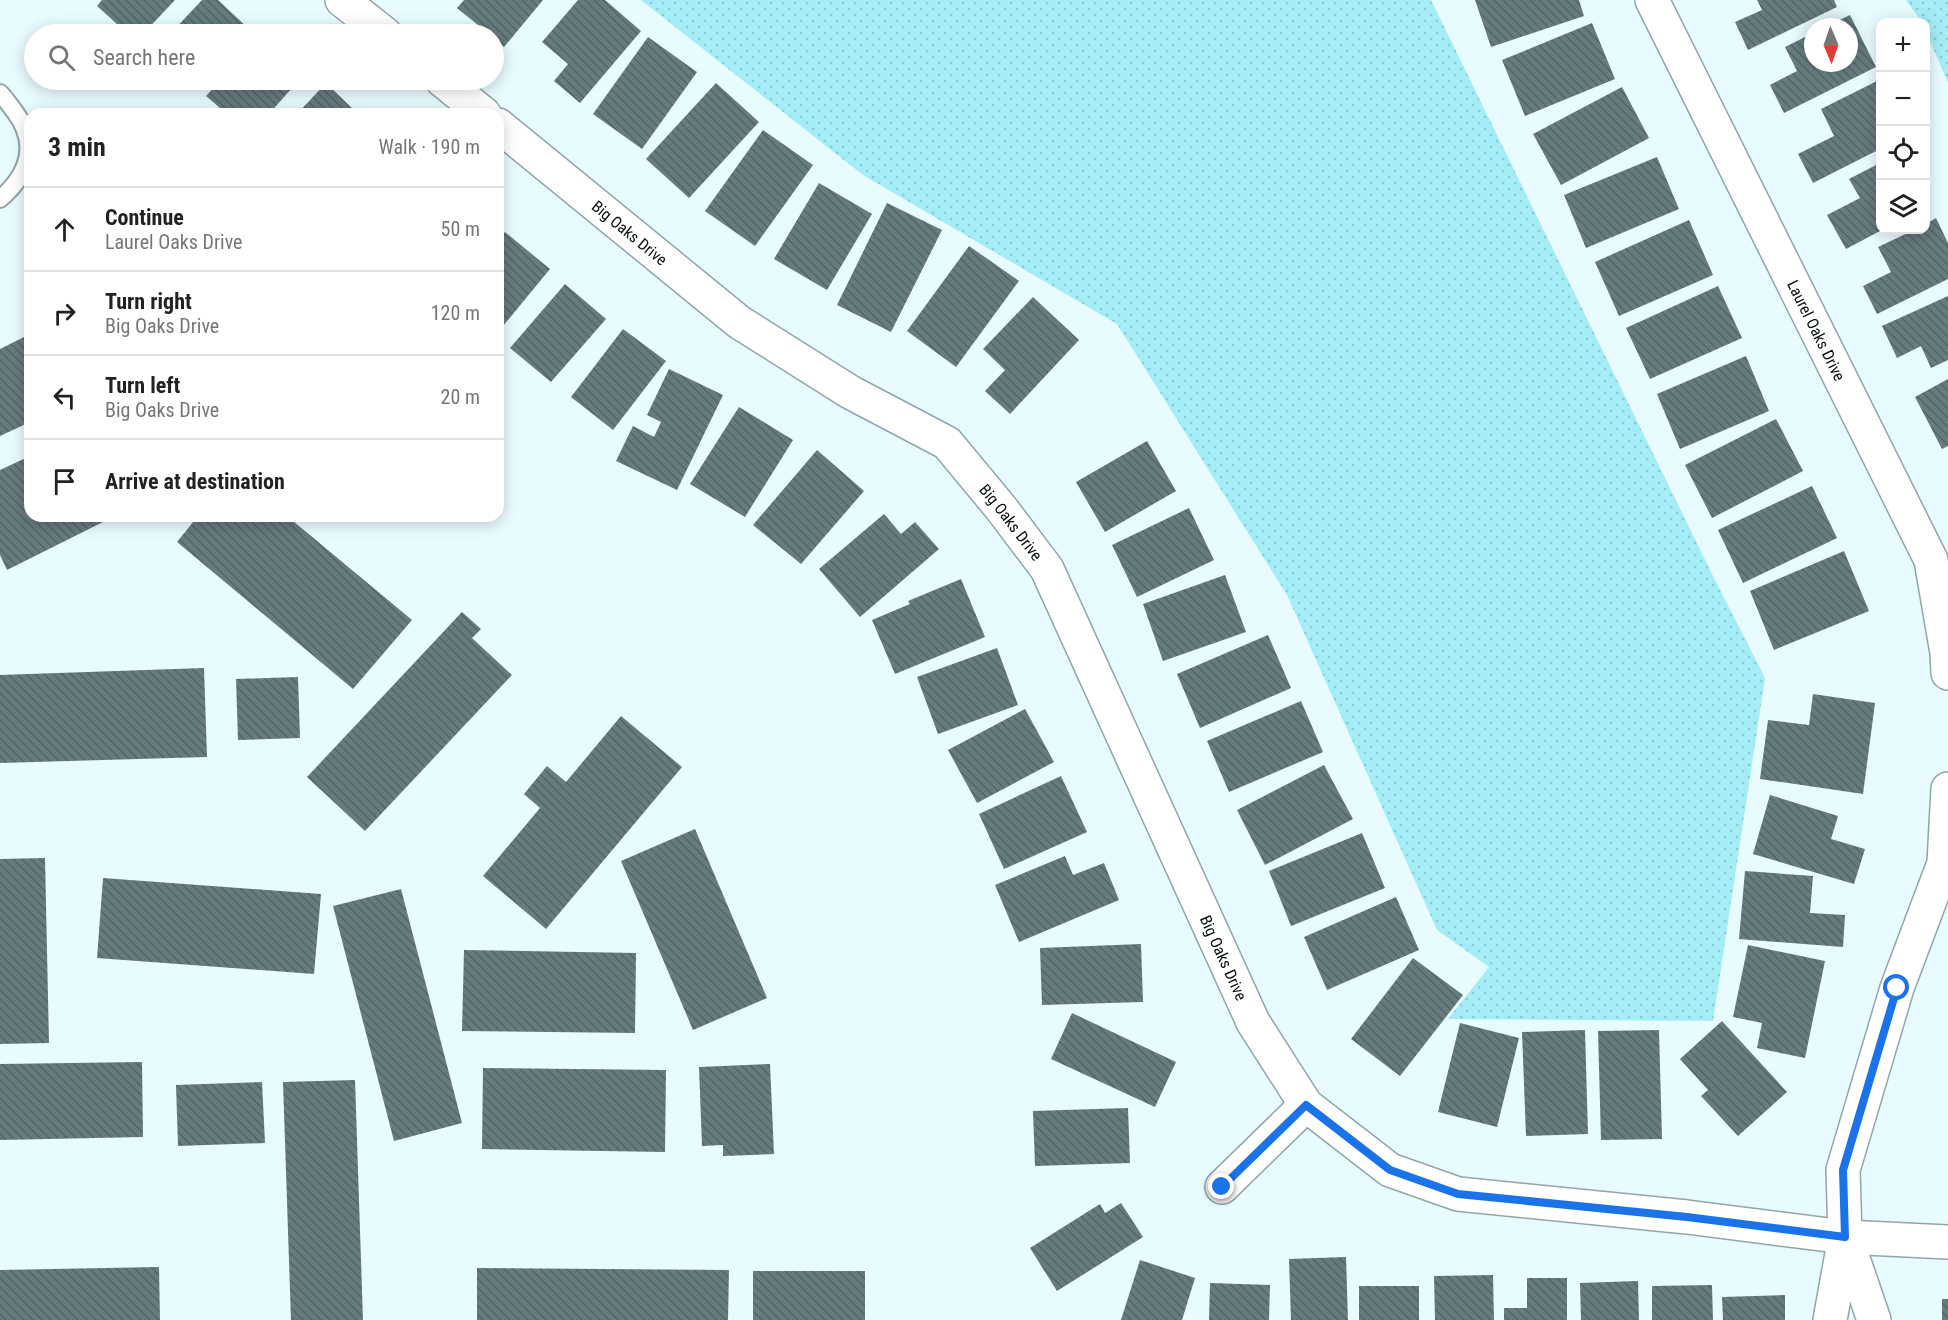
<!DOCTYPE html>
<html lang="en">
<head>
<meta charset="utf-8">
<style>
  body { margin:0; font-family:"Roboto Condensed",sans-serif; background:#f2f2f2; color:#222 }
  .controls { position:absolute; right:18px; top:18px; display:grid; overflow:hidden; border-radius:12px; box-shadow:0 3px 15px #0003 }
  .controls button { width:54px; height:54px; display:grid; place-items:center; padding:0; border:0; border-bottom:2px solid #e0e0e0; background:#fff; color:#222; font:30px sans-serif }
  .compass { position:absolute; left:1804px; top:18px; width:54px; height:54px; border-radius:50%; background:#fff; box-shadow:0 3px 15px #0003; rotate:178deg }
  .stop { position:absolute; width:18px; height:18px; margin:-14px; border:4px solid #1a73e8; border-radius:50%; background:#fff }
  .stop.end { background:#1a73e8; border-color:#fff; box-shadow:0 2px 6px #0008 }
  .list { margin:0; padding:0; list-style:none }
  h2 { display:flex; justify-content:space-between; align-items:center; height:78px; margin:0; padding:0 24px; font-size:26px }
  h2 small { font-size:20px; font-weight:400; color:#767676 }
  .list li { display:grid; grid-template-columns:39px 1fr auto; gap:18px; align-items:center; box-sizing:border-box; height:84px; padding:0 24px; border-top:2px solid #e0e0e0 }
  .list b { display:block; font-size:22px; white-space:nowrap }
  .list p { margin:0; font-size:20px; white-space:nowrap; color:#767676 }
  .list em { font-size:20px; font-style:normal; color:#767676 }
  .icon { flex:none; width:33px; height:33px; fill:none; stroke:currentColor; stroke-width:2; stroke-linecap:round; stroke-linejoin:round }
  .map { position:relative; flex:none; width:1948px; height:1320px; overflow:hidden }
  .search { position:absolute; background:#fff; box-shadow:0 3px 15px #0003; left:24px; top:24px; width:480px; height:66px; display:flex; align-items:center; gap:15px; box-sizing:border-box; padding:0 21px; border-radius:33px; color:#767676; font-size:22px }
  .panel { position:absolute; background:#fff; box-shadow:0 3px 15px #0003; left:24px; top:108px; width:480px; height:414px; border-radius:18px }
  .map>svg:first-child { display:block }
</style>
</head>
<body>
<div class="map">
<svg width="1948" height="1320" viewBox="0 0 1948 1320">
  <defs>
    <pattern id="grass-dots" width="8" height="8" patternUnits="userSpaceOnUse" patternTransform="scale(1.5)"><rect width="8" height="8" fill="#a4edf7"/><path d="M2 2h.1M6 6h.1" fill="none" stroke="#8ccad3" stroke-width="1.8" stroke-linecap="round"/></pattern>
    <pattern id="building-back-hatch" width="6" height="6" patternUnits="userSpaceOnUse" patternTransform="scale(1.5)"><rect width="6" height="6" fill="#677c7f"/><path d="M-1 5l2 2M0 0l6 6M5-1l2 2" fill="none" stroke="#536466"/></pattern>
  </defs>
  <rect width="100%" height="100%" fill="#e8fbfe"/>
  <path fill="url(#grass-dots)" d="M641,0H1431L1712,574L1765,678L1713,1021L1448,1019L1489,967L1437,930L1287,595L1117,324L863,175Z
    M1906,0H1948V83L1926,31V22H1922Z"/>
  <path fill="url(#building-back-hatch)" d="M102,0H175L143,34H128L97,6Z
    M202,0H218L248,28L242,34H170Z
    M464,0H543L504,47L494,38V34H489L457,8Z
    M578,0H605L641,31L580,103L554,81L568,64L542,42Z
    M1475,0H1579L1584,16L1491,47Z
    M1757,0H1834L1837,7L1748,50L1735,22L1762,10Z
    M1850,15L1876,67L1784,113L1770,85L1797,71L1785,47L1813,33V63H1849V27H1825Z
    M1592,23L1615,79L1525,116L1502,60Z
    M648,37L697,72L642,149L593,114Z
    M178,80H200L190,90Z
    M221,80H299L269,114H227L206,96Z
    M1877,81L1880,88V149L1813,183L1798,154L1834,136L1821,109Z
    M326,83L358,114H297Z
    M716,83L759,122L689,198L646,159Z
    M1622,87L1649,138L1561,185L1533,134Z
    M763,130L813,165L755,246L705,211Z
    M1657,157L1679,209L1586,248L1564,195Z
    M1880,163V231L1846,249L1827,215L1860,198L1849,179Z
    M819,183L872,214L827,290L774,259Z
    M887,203L942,230L891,332L837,305Z
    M1936,218L1948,243V279L1877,314L1863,286L1891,272L1878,247L1914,230H1926V224Z
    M1689,220L1713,275L1619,316L1595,262Z
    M505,232L550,269L498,332V240Z
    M969,246L1019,281L956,367L907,331Z
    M565,284L606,319L551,382L510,348Z
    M1718,286L1742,338L1650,379L1626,328Z
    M1948,296V360L1931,368L1921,346L1897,358L1882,326Z
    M1033,297L1079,340L1010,414L985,391L1005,370L983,349Z
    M623,329L666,361L613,430L571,397Z
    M30,334V422L0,436V349Z
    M1746,356L1769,411L1680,449L1657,394Z
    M669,369L723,395L677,490L616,461L633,426L654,437L661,422L647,415Z
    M1948,379V446L1942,449L1915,397Z
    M739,407L793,440L745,517L690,484Z
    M1776,419L1803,471L1712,518L1685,465Z
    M1147,441L1176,491L1105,532L1076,482Z
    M817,450L864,491L801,564L753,525Z
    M30,456V516H115L7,570L0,555V470Z
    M1812,486L1837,538L1743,583L1718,530Z
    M1189,508L1214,560L1137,597L1112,545Z
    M884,514L901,534L915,522L939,549L860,617L819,569Z
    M198,516H287L412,620L353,689L177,542Z
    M1844,551L1869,611L1774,650L1750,591Z
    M1225,575L1246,632L1163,661L1143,604Z
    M961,579L985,637L895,674L872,620L910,604L908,601Z
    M462,612L481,629L472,638L512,675L365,831L307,777Z
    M1268,635L1291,688L1200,728L1177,674Z
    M997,648L1018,705L938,734L917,677Z
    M204,668L207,757L0,763V675Z
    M298,677L300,738L238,740L236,679Z
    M1813,694L1875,703L1863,794L1760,779L1768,720L1809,725Z
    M1301,701L1323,752L1229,792L1207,741Z
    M1025,709L1054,762L977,803L948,750Z
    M621,716L682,767L546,929L483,876L540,808L524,794L547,766L566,782Z
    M1324,765L1353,819L1265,865L1237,810Z
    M1061,776L1087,832L1004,869L979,814Z
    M1770,795L1838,816L1831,839L1865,849L1854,884L1753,854Z
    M695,829L767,998L693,1030L621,861Z
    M1362,833L1385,888L1291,926L1269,871Z
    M1065,856L1073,875L1104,863L1119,900L1019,942L995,885Z
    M45,858L49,1043L0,1044V859Z
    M1745,871L1813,876L1810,913L1845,915L1843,947L1739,939Z
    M103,878L321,894L314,974L97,958Z
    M401,889L462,1123L394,1141L333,906Z
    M1396,897L1419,950L1327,990L1304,937Z
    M1141,944L1143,1002L1042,1005L1040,948Z
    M1748,945L1825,961L1805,1058L1757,1048L1762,1023L1733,1017Z
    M464,950L636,953L635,1033L462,1031Z
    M1413,958L1463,995L1400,1076L1351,1039Z
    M1072,1013L1176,1062L1155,1107L1051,1059Z
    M1722,1021L1787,1092L1738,1136L1701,1096L1708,1090L1680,1059Z
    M1460,1023L1519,1038L1497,1127L1438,1112Z
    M1585,1030L1588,1134L1526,1136L1522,1032Z
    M1659,1030L1662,1139L1601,1140L1598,1031Z
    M142,1062L143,1137L0,1140V1064Z
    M770,1064L774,1154L723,1156V1145L702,1146L699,1067Z
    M483,1068L666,1070L665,1152L482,1149Z
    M355,1080L363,1320H291L283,1082Z
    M262,1082L265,1143L178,1146L176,1085Z
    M1128,1108L1130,1163L1035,1166L1033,1111Z
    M1121,1203L1143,1237L1057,1291L1030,1248L1100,1204L1105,1213Z
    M1346,1257L1348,1320H1291L1289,1259Z
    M1140,1260L1195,1278L1182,1320H1121Z
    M159,1267L160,1320H0V1270Z
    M477,1268L729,1270L728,1320H477Z
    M753,1271H865V1320H753Z
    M1493,1275L1494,1320H1435L1434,1276Z
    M1527,1278H1567V1320H1504V1308H1527Z
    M1638,1281L1639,1320H1581L1580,1283Z
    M1210,1283L1270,1285L1269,1320H1209Z
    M1712,1285L1713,1320H1652V1286Z
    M1359,1286H1419V1320H1359Z
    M1785,1295V1320H1723L1722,1297Z
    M1942,1299H1948V1320H1942Z"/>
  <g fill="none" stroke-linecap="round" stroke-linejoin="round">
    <defs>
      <path id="lane" d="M0,93C6,99 10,106 15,112C39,144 29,174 0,199"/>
      <g id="street">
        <path d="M342,0L385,34"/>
        <path id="s1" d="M1652,0L1931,560L1947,653L1948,673"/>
        <path d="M442,80L484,114"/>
        <path id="s2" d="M498,125L739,322L850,392L947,443L1001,508L1047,569L1253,1022L1306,1105L1390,1170L1458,1194L1687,1217L1845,1237L1948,1242"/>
        <path d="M1222,1187L1306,1105"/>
        <path d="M1846,1238L1874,1320"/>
        <path d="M1830,1320L1845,1237L1843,1170L1897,988L1944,863L1948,789"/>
      </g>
    </defs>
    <use href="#lane" stroke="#90a6a9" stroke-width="20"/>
    <use href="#street" stroke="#90a6a9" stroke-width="36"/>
    <use href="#lane" stroke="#fff" stroke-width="16"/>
    <use href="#street" stroke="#fff" stroke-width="33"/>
  </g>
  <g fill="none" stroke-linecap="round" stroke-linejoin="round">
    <path stroke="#1a73e8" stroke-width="8" d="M1222,1187L1306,1105L1390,1170L1458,1194L1687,1217L1845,1237L1843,1170L1897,988"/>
  </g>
  <g text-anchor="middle" stroke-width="5" stroke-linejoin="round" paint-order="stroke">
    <g font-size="16" fill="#060e0f" stroke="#e8fbfe">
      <text dy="6" stroke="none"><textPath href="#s2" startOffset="170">Big Oaks Drive</textPath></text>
      <text dy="6" stroke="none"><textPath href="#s1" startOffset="369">Laurel Oaks Drive</textPath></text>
      <text dy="6" stroke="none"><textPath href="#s2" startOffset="654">Big Oaks Drive</textPath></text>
      <text dy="6" stroke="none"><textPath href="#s2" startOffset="1140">Big Oaks Drive</textPath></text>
    </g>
  </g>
</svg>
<div class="controls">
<button>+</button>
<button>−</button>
<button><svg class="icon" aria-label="locate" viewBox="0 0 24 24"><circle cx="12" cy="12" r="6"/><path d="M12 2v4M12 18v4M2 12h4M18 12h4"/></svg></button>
<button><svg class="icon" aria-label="layers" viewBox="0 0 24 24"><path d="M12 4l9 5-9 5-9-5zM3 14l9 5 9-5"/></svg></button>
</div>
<svg class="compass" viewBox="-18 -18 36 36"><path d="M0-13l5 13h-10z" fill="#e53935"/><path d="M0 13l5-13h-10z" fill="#767676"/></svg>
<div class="stop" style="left:1897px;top:988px"></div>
<div class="stop end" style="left:1222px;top:1187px"></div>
<div class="search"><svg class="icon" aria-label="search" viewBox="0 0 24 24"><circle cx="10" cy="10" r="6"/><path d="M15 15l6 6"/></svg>Search here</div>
<section class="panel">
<h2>3 min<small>Walk · 190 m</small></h2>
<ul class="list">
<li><svg class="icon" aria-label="ahead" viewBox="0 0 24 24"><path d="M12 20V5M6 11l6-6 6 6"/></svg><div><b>Continue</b><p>Laurel Oaks Drive</p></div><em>50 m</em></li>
<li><svg class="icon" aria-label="right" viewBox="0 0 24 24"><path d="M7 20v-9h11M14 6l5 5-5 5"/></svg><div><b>Turn right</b><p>Big Oaks Drive</p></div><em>120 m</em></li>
<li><svg class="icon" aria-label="left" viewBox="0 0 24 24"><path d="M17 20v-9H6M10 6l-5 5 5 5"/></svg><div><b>Turn left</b><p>Big Oaks Drive</p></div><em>20 m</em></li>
<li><svg class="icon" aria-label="arrive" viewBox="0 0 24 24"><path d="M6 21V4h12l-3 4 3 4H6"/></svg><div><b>Arrive at destination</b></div></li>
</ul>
</section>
</div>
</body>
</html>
